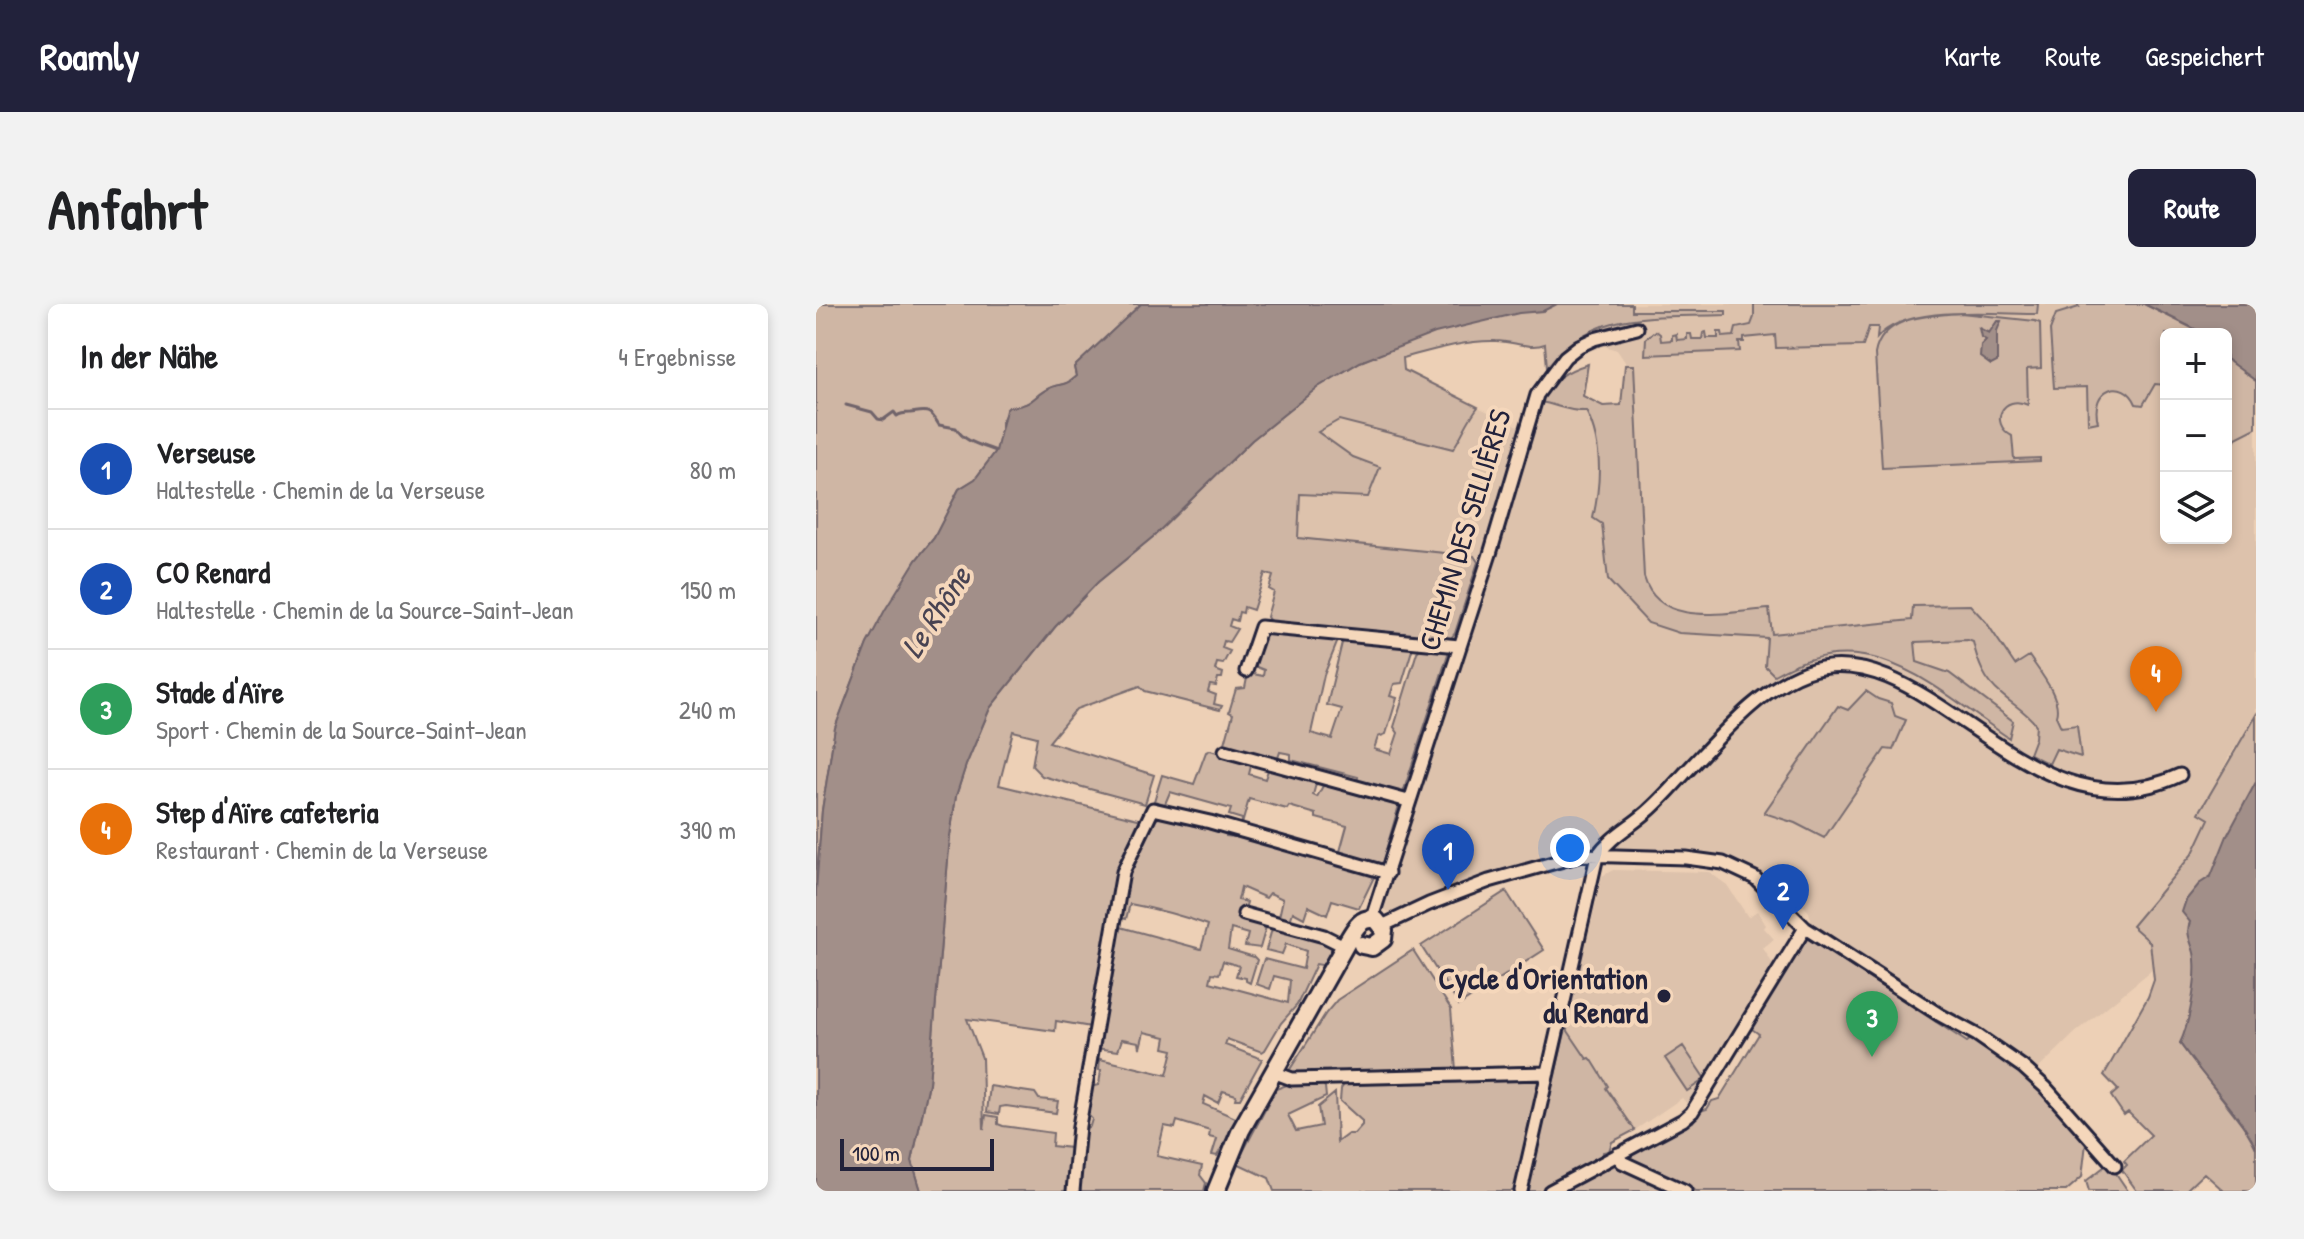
<!DOCTYPE html>
<html lang="de">
<head>
<meta charset="utf-8">
<style>
  body { margin:0; font-family:"Patrick Hand",sans-serif; background:#f2f2f2; color:#202124 }
  .controls { position:absolute; right:24px; top:24px; display:grid; overflow:hidden; border-radius:12px; box-shadow:0 4px 12px #0003 }
  .controls button { width:72px; height:72px; display:grid; place-items:center; padding:0; border:0; border-bottom:2px solid #e0e0e0; background:#fff; color:#202124; font:40px sans-serif }
  .scale { position:absolute; left:24px; bottom:20px; width:154px; box-sizing:border-box; padding-left:8px; border:4px solid #22223b; border-top:0; font-size:22px; line-height:28px; white-space:nowrap; color:#22223b; -webkit-text-stroke:6px #f5d7bb; paint-order:stroke }
  .you { position:absolute; left:754px; top:544px; width:28px; height:28px; margin:-20px; border:6px solid #fff; border-radius:50%; background:#1a73e8; box-shadow:0 0 0 12px #1a73e833 }
  .badge { display:grid; place-items:center; width:52px; height:52px; border-radius:50%; background:#22223b; color:#fff; font-size:26px; font-weight:700 }
  .pin { position:absolute; translate:-50% -66px; filter:drop-shadow(0 2px 4px #0008) }
  .pin::after { content:''; position:absolute; top:42px; width:28px; height:24px; background:inherit; clip-path:polygon(0 0,100% 0,50% 100%) }
  .list { margin:0; padding:0; list-style:none }
  h2 { display:flex; justify-content:space-between; align-items:center; height:104px; margin:0; padding:0 32px; font-size:34px }
  h2 small { font-size:26px; font-weight:400; color:#757577 }
  .list li { display:grid; grid-template-columns:52px 1fr auto; gap:24px; align-items:center; box-sizing:border-box; height:120px; padding:0 32px; border-top:2px solid #e0e0e0 }
  .list b { display:block; font-size:30px; white-space:nowrap }
  .list p { margin:0; font-size:26px; white-space:nowrap; color:#757577 }
  .list em { font-size:26px; font-style:normal; color:#757577 }
  .icon { flex:none; width:44px; height:44px; fill:none; stroke:currentColor; stroke-width:2; stroke-linecap:round; stroke-linejoin:round }
  .map { position:relative; flex:none; width:1440px; height:887px; overflow:hidden; border-radius:12px }
  header { display:flex; align-items:center; gap:48px; box-sizing:border-box; height:112px; padding:0 40px; background:#22223b; color:#fff }
  header strong { font-size:38px }
  nav { display:flex; gap:44px; margin-inline-start:auto; font-size:28px }
  .intro { display:flex; align-items:center; justify-content:space-between; box-sizing:border-box; height:192px; padding:0 48px }
  h1 { margin:0; font-size:56px }
  .button { padding:20px 36px; border-radius:12px; background:#22223b; color:#fff; font-size:28px; font-weight:700 }
  main { display:flex; gap:48px; padding:0 48px }
  aside { flex:1; background:#fff; border-radius:12px; box-shadow:0 4px 12px #0003 }
  .map>svg:first-child { display:block }
</style>
</head>
<body>
<header>
<strong>Roamly</strong>
<nav><a>Karte</a><a>Route</a><a>Gespeichert</a></nav>
</header>
<div class="intro"><h1>Anfahrt</h1><a class="button">Route</a></div>
<main>
<aside>
<h2>In der Nähe<small>4 Ergebnisse</small></h2>
<ul class="list">
<li><span class="badge" style="background:#1a4fb4">1</span><div><b>Verseuse</b><p>Haltestelle · Chemin de la Verseuse</p></div><em>80 m</em></li>
<li><span class="badge" style="background:#1a4fb4">2</span><div><b>CO Renard</b><p>Haltestelle · Chemin de la Source-Saint-Jean</p></div><em>150 m</em></li>
<li><span class="badge" style="background:#2e9e5b">3</span><div><b>Stade d'Aïre</b><p>Sport · Chemin de la Source-Saint-Jean</p></div><em>240 m</em></li>
<li><span class="badge" style="background:#e8710a">4</span><div><b>Step d'Aïre cafeteria</b><p>Restaurant · Chemin de la Verseuse</p></div><em>390 m</em></li>
</ul>
</aside>
<div class="map">
<svg width="1440" height="887" viewBox="0 0 1440 887">
  <rect width="100%" height="100%" fill="#edd0b6"/>
  <filter id="ink" filterUnits="userSpaceOnUse"><feTurbulence type="fractalNoise" baseFrequency=".0125" numOctaves="2"/><feDisplacementMap in="SourceGraphic" scale="16" xChannelSelector="R" yChannelSelector="G"/><feConvolveMatrix kernelMatrix="1 2 1 2 8 2 1 2 1" color-interpolation-filters="sRGB"/></filter>
  <g filter="url(#ink)">
    <path fill="#ddc2ac" fill-rule="evenodd" d="M816,0H1260L1350,34V234H1410V75L1440,96V411L1413,453L1383,510L1394,514L1377,549L1316,622L1334,638L1336,666L1259,729L1219,768L1165,727L1084,679L1003,627L996,620L993,608L988,602L967,595L931,563L900,551L765,545L752,547L663,573L575,609L567,605L622,421L677,254L482,234L484,189L551,193L564,164L537,153L501,128L523,116L637,145L647,122L662,103L704,123L714,88L731,63V47L815,7ZM788,42L801,46L809,58L805,101L787,102L767,92L772,60L745,70L761,51Z
      M797,566L893,568L911,581L932,613L941,607L950,621L948,624L958,635L947,644L958,662L920,722L874,803L866,794L819,826L750,724L786,572Z"/>
    <path fill="#cfb6a4" stroke="#786c70" stroke-width="2" d="M0,0H325L258,63L260,72C249,82 249,79 236,83C217,90 218,103 193,103L186,117L184,138L180,147L159,175L143,185L118,234L100,256L51,340L19,424L6,506L0,587Z
      M684,0H816V7H910V11C840,14 779,3 731,63L729,40C713,46 697,37 680,37C649,36 617,46 587,54L588,66L662,103C651,117 647,130 637,145L523,116L502,128L537,153L564,163L552,193L484,190L482,234L658,252L662,258L639,329L635,334L456,320L451,313L458,288L453,285L457,272L449,269L437,306L428,303L427,309L423,308L421,317L415,315L413,322L421,325L413,338L408,337L406,344L414,347L407,360L401,359L399,366L407,369L406,374H402L400,382L394,381L392,388L400,391L398,400L406,402L404,406L329,387L324,382L260,405L233,438L338,471L329,500L226,472L216,462L221,433L197,427L183,481L326,516L302,568L275,723L240,717L239,727L151,715L166,754L168,825L170,811L182,813V820L187,822L237,829L236,842L255,844L253,887H105L96,857L113,779L134,532L140,492L150,461L174,404L239,323L282,278L338,232L436,136L502,83L544,58Z
      M938,0H1222L1221,10C1176,10 1089,0 1061,34L1062,23H1053L1047,42L960,44L959,31L928,34V38H923L924,47L829,51L830,34L840,27L844,30L845,37L856,36V31L860,30L861,36L871,35V30H875L876,35H886L887,29L890,28L891,34H902V28H906L907,33L918,32L920,24L935,21L938,13Z
      M1260,0H1328L1388,30H1350V81L1339,80L1327,101L1320,100C1308,72 1273,84 1282,118L1272,120L1271,83L1238,84L1234,26L1240,10L1263,3Z
      M1145,9L1219,17L1224,19L1225,64L1211,65L1212,101C1187,89 1172,119 1196,132L1198,155L1224,154V157L1066,164L1059,50C1066,11 1113,12 1145,9Z
      M1410,54L1440,77V124L1420,134L1410,152Z
      M772,60L767,92L787,102L805,101L809,61H818L828,273C843,325 911,308 953,305L956,330L1096,316L1097,302L1154,301L1170,318L1199,361L1213,352C1223,367 1246,394 1240,412L1245,423L1261,421L1265,453L1240,445L1233,460L1213,450L1219,434L1220,421C1211,408 1197,401 1185,390C1168,376 1162,359 1157,338L1152,336L1099,338L1101,358L1133,369L1197,417L1193,434C1116,382 1053,316 958,371L949,362L951,334L863,329L832,319L792,276L786,220L777,214C785,179 787,140 770,107C754,108 741,101 725,98C735,76 749,67 772,60Z
      M454,328L517,334L521,339L508,371L495,429L516,435L526,405L511,401L526,339L533,335L592,339L596,346L586,379L578,380L574,392L581,394L570,430L562,433L558,445L575,450L582,429L578,423L601,348L608,341L630,344L633,347L586,492L541,479L542,473L475,456V450L464,448L461,457L408,443L417,410L413,408L420,385L429,384L432,369L447,372L448,366L438,362L447,333Z
      M1050,387L1062,395L1075,399L1079,412L1090,416L1077,446L1069,445L1008,534L979,519L948,509L1022,402L1032,406Z
      M1440,411V505L1386,698L1364,740L1436,833L1440,844V887H1408L1388,869L1369,887H1321L1306,866L1311,861L1308,857L1335,831L1312,808L1308,811L1295,792L1302,786L1288,771L1332,693L1338,676L1334,638L1316,622L1377,549L1393,515L1383,509Z
      M394,446L436,458L433,470L449,475L453,463L501,476L497,491L501,493L509,478L521,481L520,484L524,485L527,483L584,498L565,563L523,551L531,522L500,514V510L473,502L471,505L433,495L425,524L426,515L413,511L415,505L354,488L349,500L338,497L346,471L378,480L390,448Z
      M346,513L410,527V532L430,534L560,569L543,604L516,596L511,611L492,602L488,614L477,608L474,617L463,613L467,595L454,589L450,594L425,583L422,596L431,598L427,613L449,620L450,623L444,644L429,642L432,630L415,625L412,645L438,653L441,656L434,679L430,677V674L420,672L423,662L407,657L403,670L396,669L394,678L472,699L474,676L458,672L454,685L440,680L448,655L487,665L490,647L470,640L466,650L450,646L456,625L459,623L519,641L516,646L518,648L511,662L500,660L481,701L465,719L449,746L446,748L411,735L409,741L446,755L424,795H419L420,791L407,787L402,799L389,792L387,800L422,815L401,852L396,851L401,835L393,833L394,827L361,817L359,824L348,822L341,852L386,862L384,871L390,879L388,887H261L266,826L274,822L276,815L269,808L273,783L283,781L285,766H283L284,755L351,771L357,746L348,744L350,733L328,728L324,744L323,738L306,735L302,747L279,744L301,622L385,645L392,621C367,612 341,605 314,600L310,615L302,613L311,570L340,515Z
      M690,587L728,646L643,701L605,642Z
      M991,634L1151,738L1156,734L1206,769L1223,785L1270,839L1266,873L1250,887H880L813,856L814,848L877,818L884,807L891,805L896,797L903,795L943,730L933,723Z
      M597,646L635,705L640,766L471,770L510,709L521,696Z
      M750,724L771,755L774,754L776,756L792,782L790,784L819,826L796,838L793,847L787,848V854L724,887H710L731,792H734Z
      M867,742L889,775L871,787L849,754Z
      M719,774L724,779L699,887H458L453,874L421,859L460,785L476,779H505L509,783L510,793L472,811L480,827L505,822L502,803L519,789L521,838L532,830H538L546,821V817L524,797L525,785L530,778Z
      M174,782L219,789L223,795L242,797L240,809L190,802L184,803L183,810L171,808Z
      M798,859L848,883L850,887H745Z
      M1293,859L1312,887H1273L1270,877Z"/>
    <path fill="#a28f89" stroke="#6f636a" stroke-width="2" d="M325,0H741L727,7L703,9L619,29L544,58L502,83L436,136L338,232L282,278L239,323L174,404L150,461L140,492L134,532L113,779L96,857L105,887H0V587L6,506L19,424L51,340L69,306L100,256L118,234L143,185L159,175L180,147L190,106L193,103C218,103 217,90 236,83C248,79 249,82 260,72L258,63Z
      M1328,0H1440V77L1410,55V30H1389Z
      M1181,17H1185L1181,27V58L1175,61L1164,53L1165,41L1170,36L1165,33L1163,24L1173,29Z
      M1440,478V844C1422,806 1388,776 1364,739C1373,721 1381,677 1379,656C1379,642 1368,632 1374,618L1366,608L1370,596L1383,580L1395,572L1411,532Z"/>
    <g fill="none" stroke-linecap="round" stroke-linejoin="round">
      <path stroke="#6f636a" stroke-width="3" d="M30,101L56,108L62,115L67,116L78,108L81,112C85,109 89,109 94,109C111,107 113,104 123,121L140,124C148,138 165,141 180,147"/>
      <defs>
        <path id="street" d="M430,367L445,323L643,342
          M409,447L592,497
          M428,610L508,632L528,642
          M556,614L674,250L721,91L749,53L763,42L778,35L821,24
          M566,622L613,600L673,577L765,551L870,554L907,559L939,574L989,624L1124,711L1161,731L1207,763L1229,783L1299,862
          M457,768L476,775L732,769
          M802,850L806,858L869,887
          M257,887L263,822L307,568L337,505L394,518L572,569
          M705,887L781,552C794,533 814,523 831,508C845,496 857,482 869,469C904,433 941,386 990,368C1112,325 1213,543 1364,471
          M734,887L867,816L876,808L989,624"/>
        <path id="secondary" d="M400,887L425,826L531,638C538,626 545,611 560,616L568,626L567,635L556,643L546,641"/>
      </defs>
      <use href="#street" stroke="#22223b" stroke-width="17"/>
      <use href="#secondary" stroke="#22223b" stroke-width="22"/>
      <use href="#street" stroke="#f5d7bb" stroke-width="11"/>
      <use href="#secondary" stroke="#f5d7bb" stroke-width="16"/>
    </g>
  </g>
  <circle fill="#22223b" stroke="#f5d7bb" stroke-width="3" cx="848" cy="692" r="8"/>
  <g text-anchor="middle" stroke-width="8" stroke-linejoin="round" paint-order="stroke">
    <g font-size="30" fill="#22223b" stroke="#f5d7bb">
      <text transform="translate(649 226) rotate(-73)" y="10">CHEMIN DES SELLIÈRES</text>
    </g>
    <g font-size="30" font-weight="bold" fill="#22223b" stroke="#f5d7bb" text-anchor="end">
      <text x="832" y="685">Cycle d'Orientation<tspan x="832" dy="34">du Renard</tspan></text>
    </g>
    <g font-size="32" font-style="italic" fill="#484352" stroke="#f5d7bb">
      <text transform="translate(120 308) rotate(-57)" y="11">Le Rhône</text>
    </g>
  </g>
</svg>
<div class="controls">
<button>+</button>
<button>−</button>
<button><svg class="icon" aria-label="layers" viewBox="0 0 24 24"><path d="M12 4l9 5-9 5-9-5zM3 14l9 5 9-5"/></svg></button>
</div>
<div class="scale">100 m</div>
<div class="you"></div>
<div class="pin badge" style="left:632px;top:586px;background:#1a4fb4">1</div>
<div class="pin badge" style="left:967px;top:626px;background:#1a4fb4">2</div>
<div class="pin badge" style="left:1056px;top:753px;background:#2e9e5b">3</div>
<div class="pin badge" style="left:1340px;top:408px;background:#e8710a">4</div>
</div>
</main>
</body>
</html>
